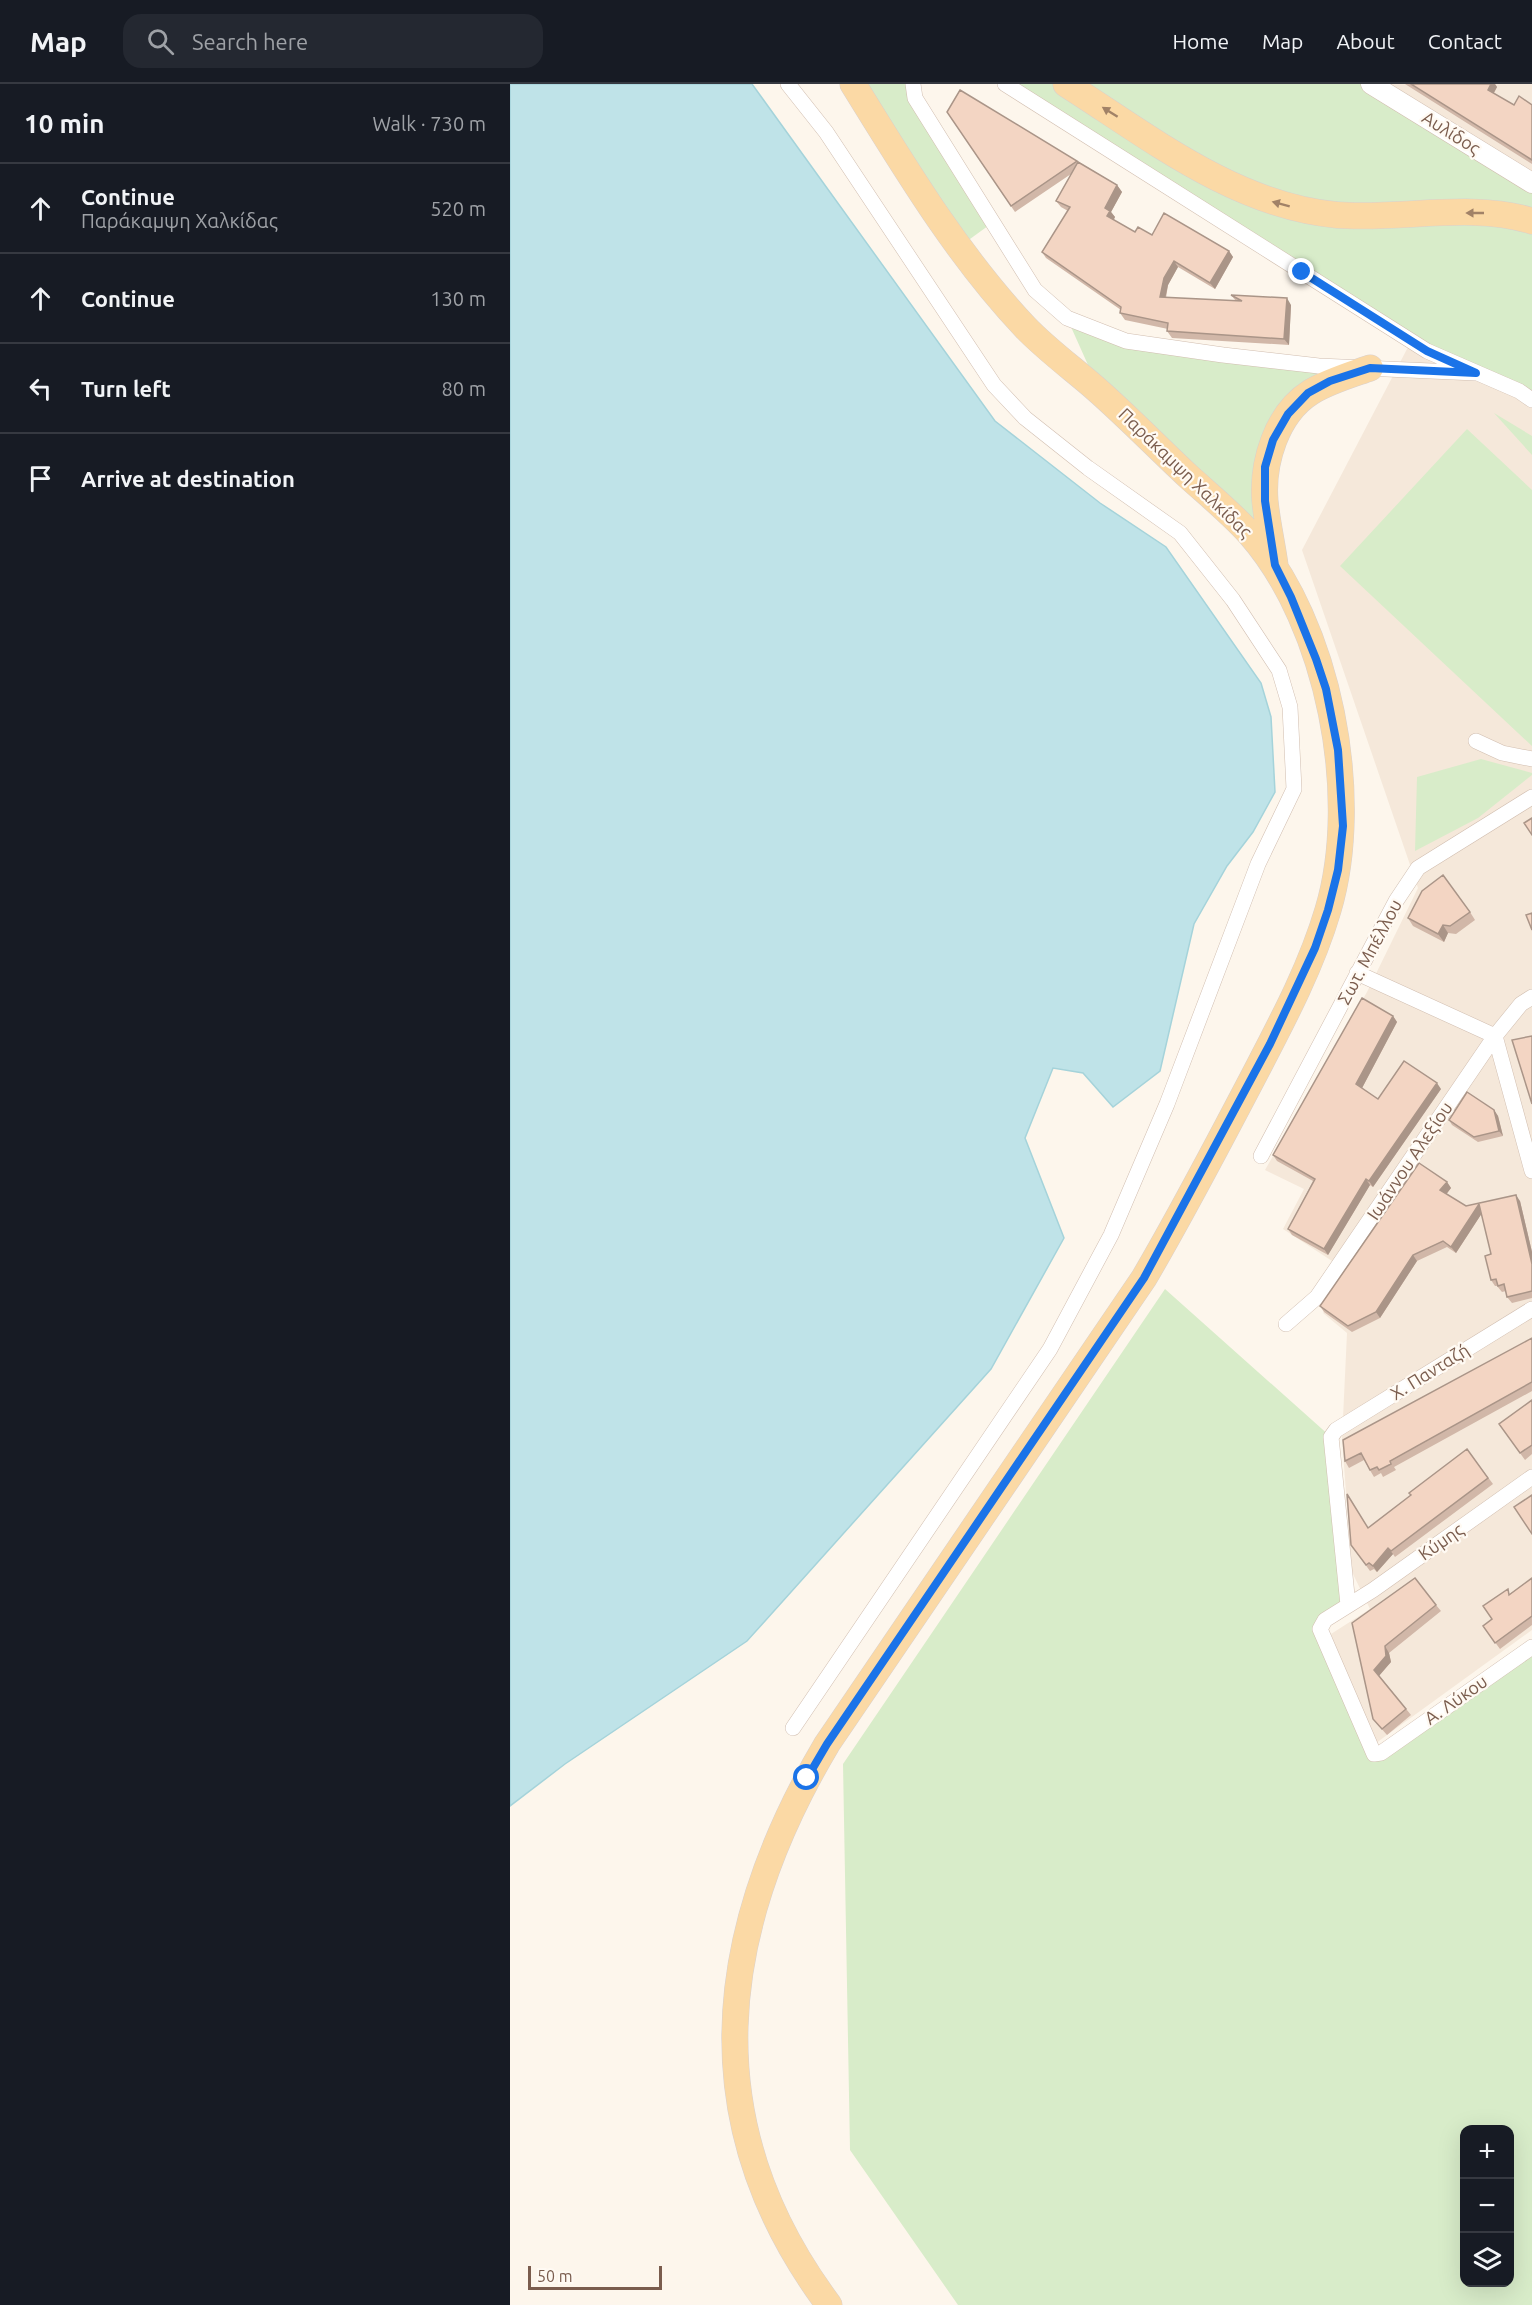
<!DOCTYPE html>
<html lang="en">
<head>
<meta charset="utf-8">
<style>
  body { margin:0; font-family:Ubuntu,sans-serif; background:#242831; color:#f1f3f6 }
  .controls { position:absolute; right:18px; bottom:18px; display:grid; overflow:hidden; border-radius:12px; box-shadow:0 6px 24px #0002 }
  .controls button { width:54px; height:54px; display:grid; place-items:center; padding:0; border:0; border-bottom:2px solid #363941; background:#171b24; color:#f1f3f6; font:30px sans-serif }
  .scale { position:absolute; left:18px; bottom:15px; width:134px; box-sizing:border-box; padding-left:6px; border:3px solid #7a5c4d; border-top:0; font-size:16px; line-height:21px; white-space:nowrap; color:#7a5c4d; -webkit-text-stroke:4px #fffaf3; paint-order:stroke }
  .stop { position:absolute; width:18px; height:18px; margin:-14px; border:4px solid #1a73e8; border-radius:50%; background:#fff }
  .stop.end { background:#1a73e8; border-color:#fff; box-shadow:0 2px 6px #0008 }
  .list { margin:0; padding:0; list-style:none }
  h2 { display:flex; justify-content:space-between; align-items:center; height:78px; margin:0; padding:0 24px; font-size:26px }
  h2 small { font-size:20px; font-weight:400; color:#9ea1a6 }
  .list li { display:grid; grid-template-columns:39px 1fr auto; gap:18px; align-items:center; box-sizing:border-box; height:90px; padding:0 24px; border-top:2px solid #363941 }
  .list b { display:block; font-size:22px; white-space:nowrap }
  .list p { margin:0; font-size:20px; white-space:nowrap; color:#9ea1a6 }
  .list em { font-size:20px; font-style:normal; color:#9ea1a6 }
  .icon { flex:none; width:33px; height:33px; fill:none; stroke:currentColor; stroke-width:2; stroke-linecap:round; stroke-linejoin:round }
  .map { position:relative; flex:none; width:1022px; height:2221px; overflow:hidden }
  header { display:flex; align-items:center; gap:36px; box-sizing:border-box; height:84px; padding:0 30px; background:#171b24; border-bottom:2px solid #363941 }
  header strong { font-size:28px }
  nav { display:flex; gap:33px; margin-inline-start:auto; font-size:21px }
  .search { width:420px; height:54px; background:#242831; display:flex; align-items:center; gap:15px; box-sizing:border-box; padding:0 21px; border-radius:18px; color:#9ea1a6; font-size:22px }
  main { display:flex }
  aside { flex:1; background:#171b24 }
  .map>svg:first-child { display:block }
</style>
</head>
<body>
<header>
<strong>Map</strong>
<div class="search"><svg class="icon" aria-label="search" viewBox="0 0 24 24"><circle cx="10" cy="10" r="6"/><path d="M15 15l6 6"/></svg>Search here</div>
<nav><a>Home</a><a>Map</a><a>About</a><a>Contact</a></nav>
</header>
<main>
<aside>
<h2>10 min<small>Walk · 730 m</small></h2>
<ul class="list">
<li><svg class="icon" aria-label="ahead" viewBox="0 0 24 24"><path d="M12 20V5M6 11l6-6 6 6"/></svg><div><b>Continue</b><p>Παράκαμψη Χαλκίδας</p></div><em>520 m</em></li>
<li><svg class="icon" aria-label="ahead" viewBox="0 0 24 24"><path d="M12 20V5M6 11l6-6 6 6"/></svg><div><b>Continue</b></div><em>130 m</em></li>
<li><svg class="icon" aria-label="left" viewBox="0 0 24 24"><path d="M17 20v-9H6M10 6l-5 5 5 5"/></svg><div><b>Turn left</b></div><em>80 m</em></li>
<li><svg class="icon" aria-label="arrive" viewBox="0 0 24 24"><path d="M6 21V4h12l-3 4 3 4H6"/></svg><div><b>Arrive at destination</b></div></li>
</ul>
</aside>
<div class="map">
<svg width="1022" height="2221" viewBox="0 0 1022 2221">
  <rect width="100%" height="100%" fill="#fdf6ec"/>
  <path fill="#f5e8da" d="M805,0H1022V1546L866,1659L860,1655L821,1550L860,1525L842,1488L832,1355L837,1249L813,1229L842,1190L773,1145L794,1105L755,1086L857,908L908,804L792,466L920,221Z"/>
  <path fill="#d8ecc9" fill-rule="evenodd" d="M343,0H403L482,139L449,163Z
    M495,0H861L1022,99V316L966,289Z
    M557,234L616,257L860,284L778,330L742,453L591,310Z
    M984,329L1022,352V371Z
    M957,345L1022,406V662L830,482Z
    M971,675L1022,689V691L968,734L905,767L907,693Z
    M655,1205L821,1353L838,1521L810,1545L864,1670L1022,1563V2221H448L340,2066L333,1680ZM954,2046H1000V2198H954Z"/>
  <path fill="#bfe3e8" stroke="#a5d3da" stroke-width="1.5" d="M0,0H242L485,337L590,419L656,463L751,599L761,633L765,708L743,748L717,782L684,840L650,987L603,1023L573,989L543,984L515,1054L554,1154L481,1285L237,1557L55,1680L0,1722Z"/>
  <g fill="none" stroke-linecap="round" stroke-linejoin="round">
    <defs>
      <path id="minor" d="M278,0L316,48L484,301L515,334L578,384L670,449L723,516L769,586L780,623L784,705L748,780L657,1020L601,1151L540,1265L283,1644
        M403,0L405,14L525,206L557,234L616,257L713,271L809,282L966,289
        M495,0L917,267L1009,307L1022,316
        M966,657L992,669L1022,675
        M847,889L985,952L1022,1087
        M751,1072L886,817L908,784L1022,713
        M776,1240L807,1213L985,952L1011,920L1022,913
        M1022,1393L863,1506L815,1536L810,1545L864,1670L871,1669L1022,1563
        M838,1521L821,1353L826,1346L1022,1225"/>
      <path id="tertiary" d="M861,0L1022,99"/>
      <path id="primary" d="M556,0C639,53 726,122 827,131C892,136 960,118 1022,137
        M765,481C762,459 757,438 755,417C752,379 766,330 801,308C819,297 840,291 860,284
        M319,2221C182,2038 206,1847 317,1660L634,1194C671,1131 705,1066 739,1001C768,945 800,887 818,826C852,712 819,540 740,450C721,429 699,411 678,392C647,363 617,332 585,304C562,284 536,265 515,243C447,171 395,84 343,0"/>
    </defs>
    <use href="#minor" stroke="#d1beb0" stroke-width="16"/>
    <use href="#tertiary" stroke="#d1beb0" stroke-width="21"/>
    <use href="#primary" stroke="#dad1cd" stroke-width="27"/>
    <use href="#minor" stroke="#fff" stroke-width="15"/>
    <use href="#tertiary" stroke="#fff" stroke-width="20"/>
    <use href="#primary" stroke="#fbd9a5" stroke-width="26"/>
  </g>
  <path fill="#d1b7a8" d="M895,0H985L987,3L984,9L1004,21H1022V80Z
    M437,28L567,77L607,101L612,108L601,128L605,133L604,136L625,148L719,167L723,173L705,205L668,183L658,201L656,214L726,217L721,211L781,221L779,261L662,254L657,247L658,245L615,236L610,229L611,226L536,174L532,168L558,127L551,123L546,117L561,90L505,128Z
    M960,828L965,836L946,850L938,849L934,858L903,842L898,834Z
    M883,932L887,938L852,1004L868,1015L931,1005L863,1103L860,1101L818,1171L782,1151L778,1145L803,1097L767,1077L763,1071Z
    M984,1026L988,1032L993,1052L968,1058L942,1041L939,1036Z
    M937,1098L941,1104L936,1110L956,1122L1010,1117L1022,1168V1214L1002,1219L997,1213L996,1207L992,1208L987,1202H985L981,1196V1170L972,1129L946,1169L937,1163L907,1177L870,1234L842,1248L814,1228L810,1222Z
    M1022,1254V1307L884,1383L886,1386L873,1393L871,1389L864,1393L854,1376L839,1384L835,1377Z
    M1022,1316V1370L1015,1376L989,1340Z
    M957,1365L983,1400L885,1473L883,1470L867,1488L864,1485L860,1487L841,1461V1416L858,1444L901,1411Z
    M1022,1494V1541L990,1565L973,1542L982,1535L1001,1509Z
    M926,1521L931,1527L879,1569L881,1578L869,1591L901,1631L877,1651L863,1635L842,1539Z"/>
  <path fill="#aa9588" d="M981,0H985L987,3L982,12L978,6Z
    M607,101L612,108L601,128L605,133L602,138L597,132L595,124Z
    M719,167L723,173L705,205L700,199Z
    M664,177L668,183L658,201L654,220L650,213L654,194Z
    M777,214L781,221L779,261L774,255Z
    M933,841L938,849L934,858L928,850Z
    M883,932L887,938L851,1006L846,1000Z
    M927,999L931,1005L863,1103L859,1097Z
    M984,1026L988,1032L993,1052L989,1047Z
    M856,1095L860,1101L818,1171L814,1165Z
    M937,1098L941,1104L935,1112L930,1106Z
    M1006,1111L1010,1117L1022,1168V1180Z
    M969,1120L974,1126L946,1169L941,1163Z
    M903,1171L907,1177L870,1234L866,1228Z
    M878,1464L883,1470L867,1488L863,1482Z
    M875,1562L879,1569L881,1578L869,1592L864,1586Z"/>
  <path fill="#f3d5c3" stroke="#aa9588" stroke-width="1.5" d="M901,0H981L978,6L1004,21L1009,12L1022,21V76Z
    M450,6L567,77L501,122L437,28Z
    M568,78L607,101L595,124L600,127L597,132L625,148L628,143L642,151L654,129L719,167L700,199L664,177L654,194L650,213L732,217L721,211L777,214L774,255L657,247L658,239L610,229L611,223L532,168L560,123L546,117Z
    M1022,734V751L1014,739Z
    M933,791L960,828L940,842L933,841L928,850L898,834L912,807Z
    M1022,829V846L1016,831Z
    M852,914L883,932L846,1000L868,1015L894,977L927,999L859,1097L856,1095L814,1165L778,1145L805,1095L763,1071Z
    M1022,952V1020L1002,956Z
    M957,1008L984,1026L989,1047L964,1053L939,1036Z
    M909,1079L937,1098L930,1106L956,1122L1006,1111L1022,1180V1207L997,1213L994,1200L988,1202L986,1195L981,1196L975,1172L981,1170L969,1120L941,1163L933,1157L903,1171L866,1228L838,1242L810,1222Z
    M1022,1254V1298L880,1377L881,1380L869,1386L867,1383L860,1386L851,1369L835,1377L833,1356Z
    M1022,1316V1361L1010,1369L989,1340Z
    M957,1365L978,1394L881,1467L878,1464L863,1482L859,1479L856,1481L841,1461L837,1410L858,1444L901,1411L899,1409Z
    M1022,1411V1450L1004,1423Z
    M905,1494L926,1521L875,1562L876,1572L864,1586L896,1625L872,1645L863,1635L842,1539Z
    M1022,1494V1532L985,1559L973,1542L982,1535L973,1522L998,1505L999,1511Z"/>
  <defs><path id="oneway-solid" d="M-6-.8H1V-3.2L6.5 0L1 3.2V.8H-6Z" transform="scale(1.5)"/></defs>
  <g fill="#a18267">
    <use href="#oneway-solid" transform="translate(600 28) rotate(-148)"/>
    <use href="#oneway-solid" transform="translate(771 120) rotate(-165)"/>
    <use href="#oneway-solid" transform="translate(965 129) rotate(-180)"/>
  </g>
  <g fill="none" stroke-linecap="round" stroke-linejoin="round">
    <path stroke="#1a73e8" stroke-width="8" d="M297,1694L317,1660L634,1194L760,960L805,864L818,826L828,786L833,742L828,666L816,605L806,575L781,513L765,481L755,417V383L763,356L778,330L798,309L820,297L860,284L966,289L917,267L792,188"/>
  </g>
  <g text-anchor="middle" stroke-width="4.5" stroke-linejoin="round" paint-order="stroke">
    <g font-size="18" fill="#7a5c4d" stroke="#fffaf3">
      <text transform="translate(941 49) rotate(32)" y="6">Αυλίδος</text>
      <text transform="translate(675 389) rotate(44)" y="6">Παράκαμψη Χαλκίδας</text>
      <text transform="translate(860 868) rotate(-62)" y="6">Σωτ. Μπέλλου</text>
      <text transform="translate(900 1077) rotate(-56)" y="6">Ιωάννου Αλεξίου</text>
      <text transform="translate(920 1288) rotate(-32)" y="6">Χ. Πανταζή</text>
      <text transform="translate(931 1458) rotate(-35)" y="6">Κύμης</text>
      <text transform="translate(946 1616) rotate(-35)" y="6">Α. Λύκου</text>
    </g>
  </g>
</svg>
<div class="controls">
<button>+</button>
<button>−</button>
<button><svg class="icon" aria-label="layers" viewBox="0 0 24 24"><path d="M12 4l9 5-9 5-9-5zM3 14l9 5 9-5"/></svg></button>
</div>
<div class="scale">50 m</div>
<div class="stop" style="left:297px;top:1694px"></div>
<div class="stop end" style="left:792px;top:188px"></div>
</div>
</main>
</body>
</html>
